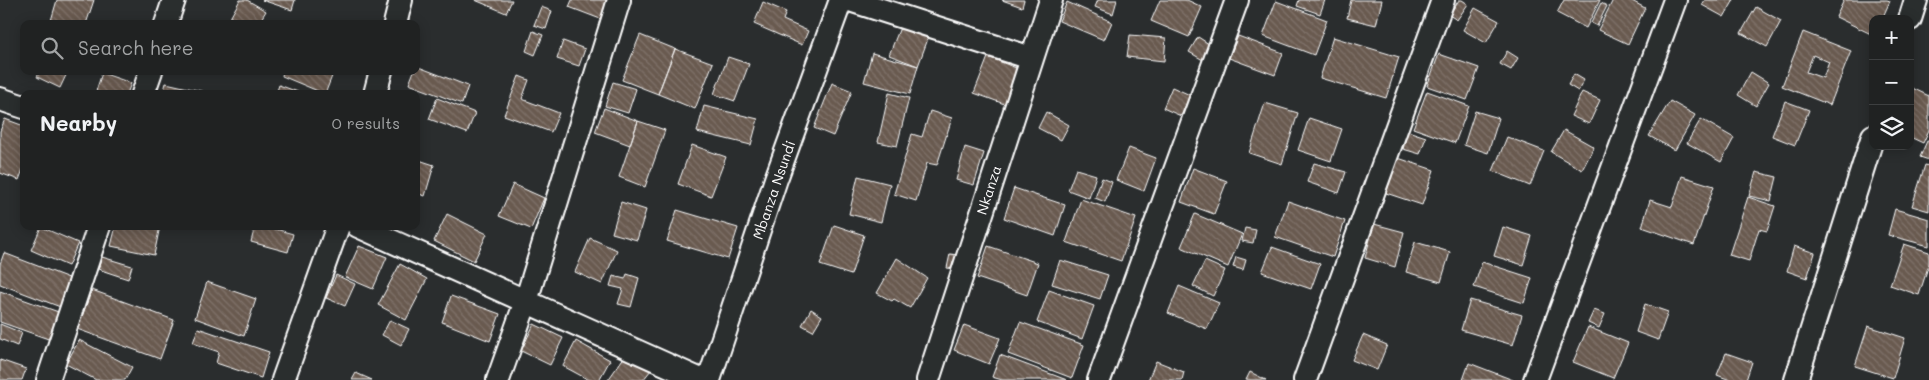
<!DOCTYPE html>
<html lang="en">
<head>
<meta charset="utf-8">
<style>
  body { margin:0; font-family:Mali,sans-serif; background:#2d2f2f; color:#f1f3f6 }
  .controls { position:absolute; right:15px; top:15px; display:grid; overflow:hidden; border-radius:10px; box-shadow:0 2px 12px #0003 }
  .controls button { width:45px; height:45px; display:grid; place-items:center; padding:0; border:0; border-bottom:1px solid #3d3f40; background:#202222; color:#f1f3f6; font:25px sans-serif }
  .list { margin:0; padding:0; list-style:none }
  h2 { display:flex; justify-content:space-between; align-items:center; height:65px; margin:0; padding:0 20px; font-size:21px }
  h2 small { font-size:16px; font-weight:400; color:#a2a4a5 }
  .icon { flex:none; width:28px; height:28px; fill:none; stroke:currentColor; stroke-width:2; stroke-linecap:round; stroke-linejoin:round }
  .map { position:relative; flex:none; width:1929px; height:380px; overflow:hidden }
  .search { position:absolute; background:#202222; box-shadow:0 2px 12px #0003; left:20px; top:20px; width:400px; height:55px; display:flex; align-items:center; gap:12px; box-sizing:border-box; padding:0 18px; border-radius:10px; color:#a2a4a5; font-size:19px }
  .panel { position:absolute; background:#202222; box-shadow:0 2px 12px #0003; left:20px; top:90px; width:400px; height:140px; border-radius:10px }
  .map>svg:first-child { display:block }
</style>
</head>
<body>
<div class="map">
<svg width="1929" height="380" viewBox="0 0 1929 380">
  <defs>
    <pattern id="building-back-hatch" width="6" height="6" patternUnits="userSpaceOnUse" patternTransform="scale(1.25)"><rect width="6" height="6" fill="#695a50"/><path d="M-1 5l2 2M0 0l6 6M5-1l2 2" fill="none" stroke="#80736a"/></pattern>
  </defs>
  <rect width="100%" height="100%" fill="#2a2d2e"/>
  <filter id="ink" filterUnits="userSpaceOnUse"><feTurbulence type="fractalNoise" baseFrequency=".02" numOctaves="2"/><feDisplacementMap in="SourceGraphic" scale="10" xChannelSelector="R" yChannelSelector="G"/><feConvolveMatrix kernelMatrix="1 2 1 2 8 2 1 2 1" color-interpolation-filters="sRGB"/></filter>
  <g filter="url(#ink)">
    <path fill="url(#building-back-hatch)" stroke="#fff" fill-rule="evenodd" d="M57,0H94L86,24H50Z
      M240,0H247L266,11L258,24H239L230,18Z
      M262,0H295L292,10Z
      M475,0H512L506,13Z
      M572,0H606L610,1L603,20L569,7Z
      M1002,0H1024L1022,7Z
      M1098,0H1117L1113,14L1095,7Z
      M1160,0H1187L1202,7L1189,37L1151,21Z
      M1299,0H1325L1320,14L1297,6Z
      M1351,0H1382L1376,25L1347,18Z
      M1459,0H1462L1468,4L1457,20L1449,15Z
      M1564,0H1600L1586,28L1557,13Z
      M1613,0H1630L1645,8L1628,44L1598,30Z
      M1705,0H1734L1724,17L1702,5Z
      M1844,0H1887L1890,1L1882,19H1873V35L1836,17Z
      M1276,1L1327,20L1314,55L1263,36Z
      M763,2L786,12L783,20L808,31L802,45L754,24Z
      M1067,2L1112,22L1104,40L1059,21Z
      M1601,3L1607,6L1597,26L1591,23Z
      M541,7L552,11L546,29L534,25Z
      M1756,7L1781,21L1767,47L1741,33Z
      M1475,8L1499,21L1486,43L1463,30Z
      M901,25L929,36L918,66L889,55Z
      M533,31L543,35L535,55L526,51Z
      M1803,32L1851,51L1830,105L1782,86ZM1813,55L1829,62L1823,78L1806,72Z
      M640,35L675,49L658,94L622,80Z
      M1130,35L1166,38L1164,61L1127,57Z
      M1238,36L1283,53L1275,75L1229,58Z
      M1198,37L1212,46L1203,60L1189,52Z
      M1333,37L1399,57L1386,98L1320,78Z
      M563,41L585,49L579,66L557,59Z
      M675,49L713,63L695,109L658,94Z
      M1507,51L1518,58L1511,70L1500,64Z
      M872,53L918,66L910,94L864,82Z
      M1439,54L1479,68L1467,100L1427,86Z
      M728,57L749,64L735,101L714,94Z
      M988,57L1024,71L1010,106L974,93Z
      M416,66L468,86L462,104L409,84L414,71H416Z
      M40,71H68L60,88L37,77Z
      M283,71H334L325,94L282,76Z
      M1751,72L1769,83L1756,106L1738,95Z
      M102,73L131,83L127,94H95Z
      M1574,74L1584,80L1578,91L1568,85Z
      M519,76L529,80L522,99L559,113L551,132L504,115Z
      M613,82L636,89L628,113L605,106Z
      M166,83L215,94H163Z
      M832,83L852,91L833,136L814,128Z
      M279,85L298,92L297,94H276Z
      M1172,87L1190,95L1181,116L1163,108Z
      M1910,87L1929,96V130L1923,143L1910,137Z
      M1427,91L1469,106L1455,143L1413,128Z
      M1582,92L1600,100L1589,124L1571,116Z
      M889,93L909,98L897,146L878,142Z
      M437,98L475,113L467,133L429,119Z
      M1670,101L1695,115L1675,150L1649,136Z
      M1785,101L1809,110L1795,145L1772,136Z
      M1265,103L1298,113L1282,164L1249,153Z
      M704,106L758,119L751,145L697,132Z
      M604,108L638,121L630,145L595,132Z
      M930,111L952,118L937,165L927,163L916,201L894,194L912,134L922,137Z
      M1475,111L1499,118L1488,153L1464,145Z
      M1046,112L1069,125L1061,140L1038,128Z
      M1309,118L1342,129L1331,161L1298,150Z
      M5,119L24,126V167L19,180L0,173V131Z
      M1701,119L1734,138L1721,162L1687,143Z
      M638,121L665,130L645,187L619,177Z
      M1564,130L1594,147L1582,170L1551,152Z
      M1408,131L1426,137L1420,154L1403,149Z
      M1507,137L1544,151L1530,186L1493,171Z
      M1927,141H1929V160L1920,157Z
      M692,145L726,157L711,196L678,184Z
      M965,147L984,153L974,185L956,180Z
      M1129,148L1156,158L1144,191L1116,180Z
      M1398,158L1434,170L1422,205L1386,193Z
      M416,159L434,165L425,196L416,193Z
      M1314,163L1346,172L1339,193L1307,182Z
      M1925,165L1929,166V211L1912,206Z
      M1193,168L1227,181L1214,214L1181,202Z
      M1076,169L1096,175L1089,198L1068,190Z
      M1756,172L1777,177L1771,201L1749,196Z
      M858,176L890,184L881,222L849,214Z
      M1682,176L1714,186L1694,245L1642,227L1650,200L1672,207Z
      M1102,178L1112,182L1105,202L1095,198Z
      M513,184L544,198L531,229L499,216Z
      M1014,188L1065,205L1055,236L1004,218Z
      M1748,197L1775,206L1767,231L1759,229L1749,261L1729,255Z
      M1081,199L1136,218L1121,261L1066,242Z
      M1288,201L1345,221L1333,257L1275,237Z
      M621,202L646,210L637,240L612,233Z
      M1895,209L1929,219V246L1888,235Z
      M677,210L738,228L728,259L667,241Z
      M447,214L487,234L474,261L434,241Z
      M1195,214L1242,234L1228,267L1181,247Z
      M1374,224L1404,232L1395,267L1365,258Z
      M834,225L864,235L851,275L820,265Z
      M116,226H160L154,255L111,246Z
      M255,226H265L293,234L288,252L251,242Z
      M41,227L78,243L68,266L31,250Z
      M1503,227L1532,236L1523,265L1494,256Z
      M1245,228L1256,230L1253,243L1242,241Z
      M590,238L617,250L602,284L575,272Z
      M1415,242L1450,252L1441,282L1406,272Z
      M1904,244L1929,252V264L1919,295L1890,285Z
      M359,246L387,257L373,289L345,277Z
      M988,246L1038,263L1027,295L977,278Z
      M1794,246L1815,253L1807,278L1787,271Z
      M1272,247L1320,264L1311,289L1262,272Z
      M4,253L74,280L63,308L0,284V264Z
      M950,254L958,255L956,269L947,268Z
      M102,257L132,266L128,279L98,269Z
      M1236,257L1246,260L1243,270L1233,267Z
      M897,258L927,278L910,308L894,299L892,301L877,293Z
      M1060,260L1108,275L1100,299L1052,284Z
      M1205,261L1225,270L1213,296L1193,286Z
      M1482,262L1532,278L1524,303L1474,287Z
      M400,264L427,279L406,320L378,305Z
      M627,274L639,278L631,307L618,304L623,289L610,286L613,276L625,279Z
      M336,275L355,284L345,306L326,298Z
      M207,282L256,299L244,336L195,318Z
      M1179,286L1219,303L1207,329L1168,313Z
      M92,290L174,320L160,359L77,329Z
      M1049,290L1094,306L1082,339L1037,322Z
      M0,291L64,314L54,341L0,322Z
      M451,296L500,314L490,341L442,322Z
      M1470,300L1522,315L1513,345L1461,330Z
      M1645,304L1668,312L1658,340L1636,332Z
      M811,309L822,316L813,331L802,325Z
      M1594,310L1605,314L1599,328L1588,323Z
      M390,320L409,329L401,345L382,335Z
      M1020,322L1084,345L1072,378L1008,354Z
      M0,324L22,333L17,346L0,339Z
      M534,324L563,338L550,365L521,351Z
      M964,325L1000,338L989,364L954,350Z
      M1868,326L1905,338L1893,378L1855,366Z
      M1588,327L1628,343L1613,378L1573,362Z
      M198,328L269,352L261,378L216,363L219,352L193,343Z
      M1363,335L1387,345L1377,370L1352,360Z
      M79,340L132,367L125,380H96L66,364Z
      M576,341L610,360L599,380H589L563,366Z
      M627,353L651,370L643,380H608Z
      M1726,353L1752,362L1746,380H1730L1717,375Z
      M1000,355L1067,380H1002L992,377Z
      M0,360L26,369L22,380H0Z
      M1156,361L1184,372L1182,380H1148Z
      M1469,363L1513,380H1463Z
      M1250,372L1266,380H1246Z
      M356,373L372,380H352Z"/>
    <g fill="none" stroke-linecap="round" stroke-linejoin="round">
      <defs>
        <path id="minor" d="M850,0L1031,58
          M1910,19L1916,0
          M166,24L174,0
          M395,24L401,0
          M143,94L151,71
          M375,94L381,71
          M0,99L24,107
          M358,226L701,380
          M48,380L99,226
          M283,380L338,226
          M498,380L526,301L619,0
          M709,380L776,179L841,0
          M928,380L1051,0
          M1099,380L1237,0
          M1305,380L1443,0
          M1535,380L1675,0
          M1796,380L1873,136"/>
      </defs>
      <use href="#minor" stroke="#fff" stroke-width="26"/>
      <use href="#minor" stroke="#2a2d2e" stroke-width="22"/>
    </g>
  </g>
  <g text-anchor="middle" stroke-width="4.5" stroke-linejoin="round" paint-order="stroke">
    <g font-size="14" fill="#fff" stroke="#2a2d2e">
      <text transform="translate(774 190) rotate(-71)" y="5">Mbanza Nsundi</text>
      <text transform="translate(989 190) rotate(-72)" y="5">Nkanza</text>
    </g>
  </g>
</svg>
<div class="controls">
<button>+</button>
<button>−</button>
<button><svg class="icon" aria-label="layers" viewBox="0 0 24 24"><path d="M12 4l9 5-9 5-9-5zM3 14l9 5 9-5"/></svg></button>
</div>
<div class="search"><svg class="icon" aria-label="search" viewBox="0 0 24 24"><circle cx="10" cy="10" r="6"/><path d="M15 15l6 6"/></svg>Search here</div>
<section class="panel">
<h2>Nearby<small>0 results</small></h2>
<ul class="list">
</ul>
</section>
</div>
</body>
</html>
